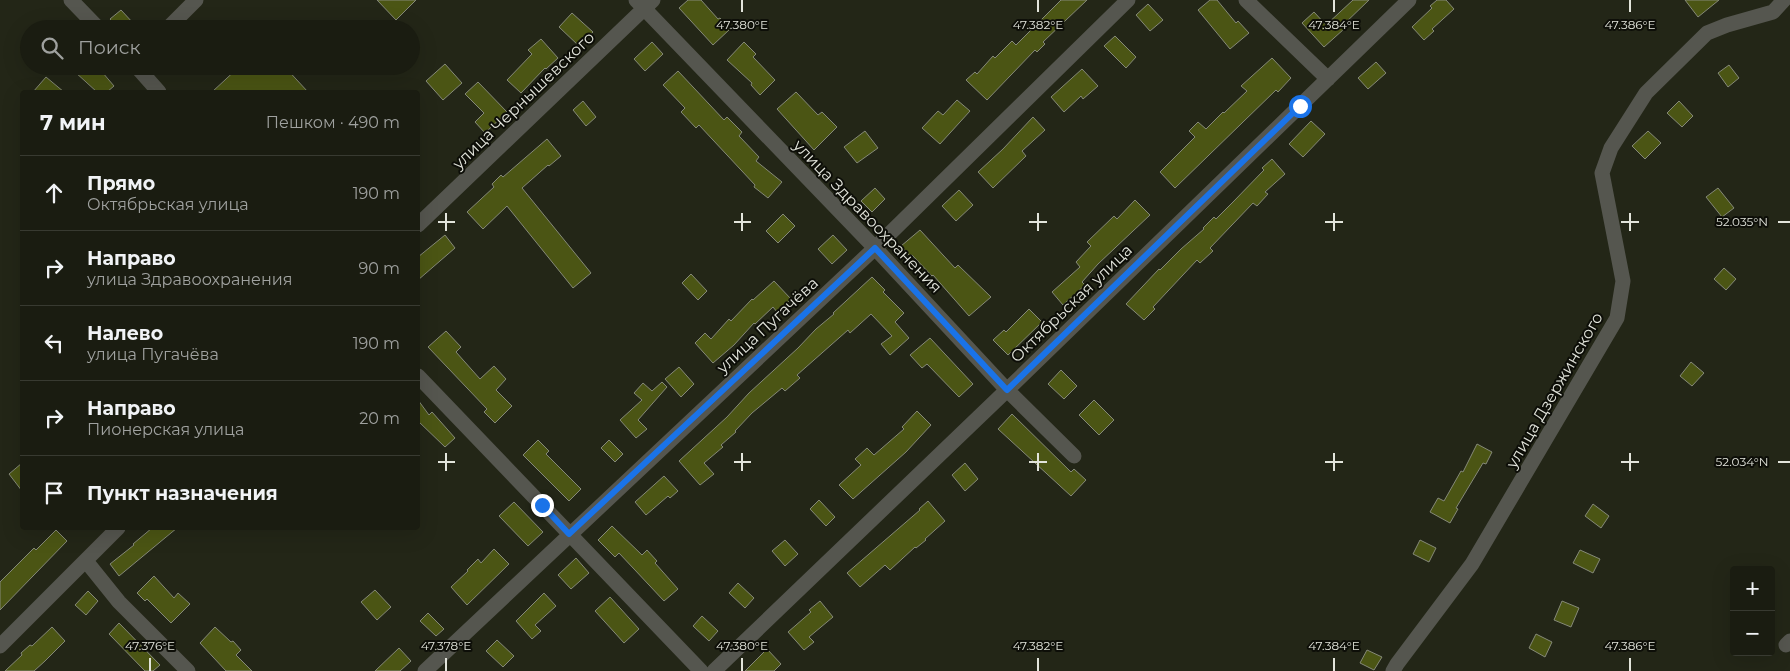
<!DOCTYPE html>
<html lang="ru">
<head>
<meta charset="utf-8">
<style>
  body { margin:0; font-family:Montserrat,sans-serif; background:#23251a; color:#f1f3f6 }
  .controls { position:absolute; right:15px; bottom:15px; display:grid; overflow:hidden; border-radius:5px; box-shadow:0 5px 20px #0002 }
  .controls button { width:45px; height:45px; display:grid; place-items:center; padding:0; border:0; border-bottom:1px solid #383a31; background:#1a1c11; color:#f1f3f6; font:25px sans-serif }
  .stop { position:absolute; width:15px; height:15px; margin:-11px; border:4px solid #1a73e8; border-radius:50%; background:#fff }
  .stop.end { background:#1a73e8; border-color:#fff; box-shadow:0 1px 5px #0008 }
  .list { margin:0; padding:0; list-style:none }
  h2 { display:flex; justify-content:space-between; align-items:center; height:65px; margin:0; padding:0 20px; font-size:21px }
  h2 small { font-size:16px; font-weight:400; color:#9fa19f }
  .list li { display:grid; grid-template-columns:32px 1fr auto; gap:15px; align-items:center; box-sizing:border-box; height:75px; padding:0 20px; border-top:1px solid #383a31 }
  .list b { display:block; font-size:19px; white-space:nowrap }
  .list p { margin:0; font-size:16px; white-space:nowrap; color:#9fa19f }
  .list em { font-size:16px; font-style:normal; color:#9fa19f }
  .icon { flex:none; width:28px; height:28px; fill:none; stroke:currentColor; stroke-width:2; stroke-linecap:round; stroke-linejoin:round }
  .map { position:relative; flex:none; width:1790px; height:671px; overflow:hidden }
  .search { position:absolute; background:#1a1c11; box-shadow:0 5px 20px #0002; left:20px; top:20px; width:400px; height:55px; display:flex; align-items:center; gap:12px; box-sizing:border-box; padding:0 18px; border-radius:28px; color:#9fa19f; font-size:19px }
  .panel { position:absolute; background:#1a1c11; box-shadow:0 5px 20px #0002; left:20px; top:90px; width:400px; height:440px; border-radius:5px }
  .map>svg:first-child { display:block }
</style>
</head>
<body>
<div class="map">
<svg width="1790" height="671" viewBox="0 0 1790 671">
  <rect width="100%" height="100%" fill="#232617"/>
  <path fill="#4b5514" stroke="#858978" d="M377,0H416L396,20Z
    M688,0H701L718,19L720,18L730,29L713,45L679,8Z
    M1061,0H1087L1043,42L1045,44L1037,52L1035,50L987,100L966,80L975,72L977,74L993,56L995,58L1012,41L1016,45Z
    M1210,0H1217L1236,23L1238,21L1249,33L1230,49L1198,10Z
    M1353,0H1369L1341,27L1344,29L1324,47L1302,23L1314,12L1326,25Z
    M1437,0H1446L1454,9L1432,29L1434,31L1424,40L1412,27L1432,8L1430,6Z
    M1685,0H1719L1698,17Z
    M1148,4L1163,20L1150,31L1136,15Z
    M121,10L134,24L128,29H119L110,19Z
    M572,13L593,32L579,46L559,27Z
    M1115,36L1136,57L1126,68L1104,46Z
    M541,39L558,58L546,69L545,68L521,93L507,80L532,54L528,50Z
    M652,42L663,54L645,71L634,59Z
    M744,42L756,54L753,57L775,80L760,95L751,85L752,83L727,60Z
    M1272,58L1291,78L1278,92L1276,90L1175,188L1160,172L1195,137L1189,131L1198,122L1206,129L1223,112L1224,113L1247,91L1241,86Z
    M1376,62L1386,73L1368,89L1358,78Z
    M445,64L462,83L443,100L426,81Z
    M1729,65L1739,78L1728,87L1718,73Z
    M80,66H97L114,86L107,92H97L75,72Z
    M240,66H245L251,73L258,66H284L308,92H212Z
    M1082,69L1098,86L1083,99L1081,96L1064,112L1051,97Z
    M678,71L724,120L727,117L742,132L739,136L759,157L756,161L782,182L768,198L754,187L755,185L699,125L696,128L681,112L685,108L663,85Z
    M46,77L64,92H33Z
    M478,82L507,112L485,133L475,122L484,113L465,94Z
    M796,92L818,115L822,112L837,127L814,150L777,109Z
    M957,100L970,111L940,144L922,128L938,111L943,115Z
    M583,101L596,117L586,126L573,110Z
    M1679,101L1693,116L1682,127L1667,113Z
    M1033,117L1045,130L1022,151L1026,156L993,188L978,172L1003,149Z
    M1311,121L1325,134L1303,157L1289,144Z
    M865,131L878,148L857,163L844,147Z
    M1648,131L1661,143L1645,159L1632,146Z
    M547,139L561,156L549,166L548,165L522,188L591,273L573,288L507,206L483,229L467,212L494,187L492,184L501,175L503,177Z
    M1272,159L1285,174L1265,192L1268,194L1257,206L1253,203L1210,248L1213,251L1200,263L1197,260L1153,307L1155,309L1144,320L1126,304L1159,269L1160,270L1181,249L1204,229L1203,228L1214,217L1216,219L1233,202L1264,170L1262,168Z
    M875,188L885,199L872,212L861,201Z
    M1718,188L1734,208L1722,217L1706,197Z
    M959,190L973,205L956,221L942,206Z
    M1135,200L1150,215L1098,264L1082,282L1085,285L1063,305L1052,292L1080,267L1076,262L1091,246L1087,242L1114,216L1117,219Z
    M783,214L795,226L778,243L766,231Z
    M920,230L955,268L958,265L991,297L969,316L933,275L932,276L912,255L910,256L901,246Z
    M445,235L455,248L418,280V257Z
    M833,235L847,250L832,264L818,249Z
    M1724,268L1736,279L1726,290L1714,279Z
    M691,274L707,291L698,300L682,283Z
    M872,277L885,290L883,292L904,313L895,322L909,338L890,355L881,344L892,336L871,314L850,333L848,330L797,375L800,378L785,391L782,388L752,413L735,431L736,432L721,445L723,447L704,463L714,474L700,485L679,461L727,417L749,393L798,348L816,329L834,314L833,313Z
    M774,281L791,299L777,312L773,307L755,324L754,323L734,345L713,363L695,343L705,333L711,339L729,319L731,321L752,299L753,300Z
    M1029,309L1042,322L1008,355L993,340L1004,330L1006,332Z
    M446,331L461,347L456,352L480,379L494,366L506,379L496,390L512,406L495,423L484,412L487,409L428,347Z
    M930,338L973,384L959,397L927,364L922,368L910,355Z
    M1691,362L1704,373L1692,386L1680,376Z
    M679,367L694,384L681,397L665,379Z
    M1061,370L1077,386L1064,399L1048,384Z
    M662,382L667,387L638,420L647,429L636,438L620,420L642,400L634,393L643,383L652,391Z
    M418,400L429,415L432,412L455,438L445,447L418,421Z
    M1094,400L1114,420L1099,435L1079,415Z
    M917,411L931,425L906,452L853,499L839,485L861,465L855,459L867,448L874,455L904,429L902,427Z
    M1012,414L1071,472L1074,469L1086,480L1071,496L998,429Z
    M538,440L549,451L546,454L581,489L569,501L523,455Z
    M609,440L623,454L615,462L601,448Z
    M1477,444L1492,452L1486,464L1483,463L1456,508L1458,509L1450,523L1430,512L1438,498L1444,501L1461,471L1463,472Z
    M22,463V491L9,474Z
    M965,463L978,479L965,491L952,475Z
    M664,476L678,491L670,498L668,496L646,515L635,502Z
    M819,500L835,517L826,526L810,509Z
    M928,501L945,521L925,539L926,540L916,548L915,547L890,570L885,565L860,587L847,573L920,510L919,509Z
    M514,502L543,532L528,546L499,516Z
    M1593,504L1609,516L1601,528L1585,516Z
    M612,526L642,555L647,550L657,561L655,563L678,589L664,601L619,553L615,557L598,540Z
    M152,528H177L119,576L110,564L134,545L133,544Z
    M56,530L67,541L0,610V582L34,548L36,550Z
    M785,540L798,554L785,566L772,551Z
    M1420,540L1436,548L1429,562L1413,554Z
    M494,549L509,564L467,605L451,587L468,571L467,570L478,559L481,563Z
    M1580,550L1600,559L1593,573L1573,563Z
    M576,558L589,573L571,589L558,575Z
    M154,576L174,598L178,593L190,604L171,623L147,599L145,601L137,593Z
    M738,583L754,598L745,608L729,593Z
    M375,590L391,607L377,620L361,602Z
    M88,591L98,601L86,615L75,605Z
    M544,593L556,606L535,625L541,631L532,639L516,621Z
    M610,597L639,629L624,643L595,611Z
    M820,601L833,617L809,637L814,642L804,650L788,632L811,612L809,610Z
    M1562,601L1579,608L1571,627L1554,620Z
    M428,613L444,629L436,636L420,621Z
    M702,616L718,631L709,641L693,626Z
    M119,623L160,665L153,671H145L109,634Z
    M52,627L65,641L45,661L34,671H5L22,655L21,653L30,645L32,646Z
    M215,627L231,642L233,641L241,650L236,655L252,671H226L200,643Z
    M1536,634L1552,642L1545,657L1529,648Z
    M497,640L514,656L503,667L486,651Z
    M399,648L411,661L400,671H375Z
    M767,649L781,664L774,671H745Z
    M1367,650L1382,657L1374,670L1360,663Z"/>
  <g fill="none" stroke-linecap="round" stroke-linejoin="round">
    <path stroke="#55564f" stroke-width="15" d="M71,0L99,29
      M636,0L875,248L1007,390L1074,456
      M1246,0L1328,79
      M167,29L196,0
      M136,66L159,92
      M418,225L653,0
      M418,376L701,671
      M86,561L119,602L188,671
      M1786,645L1790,641
      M0,646L118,528
      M425,671L875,248L1128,0
      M714,671L1007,390L1409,0
      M1393,671L1397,664L1472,564L1617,318L1623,281L1602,173L1611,148L1646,93L1707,33L1727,25L1773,12L1784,0"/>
  </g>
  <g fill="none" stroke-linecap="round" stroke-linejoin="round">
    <path stroke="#1a73e8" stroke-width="6" d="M542,505L569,534L875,248L1007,390L1300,106"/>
  </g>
  <path fill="none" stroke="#e2e4db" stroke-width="2" d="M742,0V12M1038,0V12M1334,0V12M1630,0V12M446,213V231M742,213V231M1038,213V231M1334,213V231M1630,213V231M438,222H455M734,222H751M1029,222H1047M1325,222H1343M1621,222H1639M1778,222H1790M446,453V471M742,453V471M1038,453V471M1334,453V471M1630,453V471M438,462H455M734,462H751M1029,462H1047M1325,462H1343M1621,462H1639M1778,462H1790M150,658V671M446,658V671M742,658V671M1038,658V671M1334,658V671M1630,658V671"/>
  <g text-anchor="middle" stroke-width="4" stroke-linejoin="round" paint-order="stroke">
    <g font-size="16" fill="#e2e4db" stroke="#0d0e08">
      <text transform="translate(523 100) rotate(-44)" y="6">улица Чернышевского</text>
      <text transform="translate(868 216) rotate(46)" y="6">улица Здравоохранения</text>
      <text transform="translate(1071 303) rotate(-44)" y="6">Октябрьская улица</text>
      <text transform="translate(767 325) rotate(-43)" y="6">улица Пугачёва</text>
      <text transform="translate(1554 390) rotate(-60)" y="6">улица Дзержинского</text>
    </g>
  </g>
  <g font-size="12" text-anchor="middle" fill="#e2e4db" stroke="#0d0e08" stroke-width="4" stroke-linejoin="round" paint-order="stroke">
    <text x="742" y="29">47.380°E</text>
    <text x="1038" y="29">47.382°E</text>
    <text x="1334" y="29">47.384°E</text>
    <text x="1630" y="29">47.386°E</text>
    <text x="1742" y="226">52.035°N</text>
    <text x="1742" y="466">52.034°N</text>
    <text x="150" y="650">47.376°E</text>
    <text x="446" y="650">47.378°E</text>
    <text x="742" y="650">47.380°E</text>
    <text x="1038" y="650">47.382°E</text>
    <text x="1334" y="650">47.384°E</text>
    <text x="1630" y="650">47.386°E</text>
  </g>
</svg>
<div class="controls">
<button>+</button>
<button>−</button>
</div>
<div class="stop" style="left:1300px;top:106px"></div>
<div class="stop end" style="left:542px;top:505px"></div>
<div class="search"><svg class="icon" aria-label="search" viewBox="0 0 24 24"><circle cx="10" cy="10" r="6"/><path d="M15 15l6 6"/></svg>Поиск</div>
<section class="panel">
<h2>7 мин<small>Пешком · 490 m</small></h2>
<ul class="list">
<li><svg class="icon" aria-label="ahead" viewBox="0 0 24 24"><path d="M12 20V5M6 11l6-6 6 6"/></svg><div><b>Прямо</b><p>Октябрьская улица</p></div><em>190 m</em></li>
<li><svg class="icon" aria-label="right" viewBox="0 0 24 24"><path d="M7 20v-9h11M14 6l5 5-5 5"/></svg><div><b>Направо</b><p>улица Здравоохранения</p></div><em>90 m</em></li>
<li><svg class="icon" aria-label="left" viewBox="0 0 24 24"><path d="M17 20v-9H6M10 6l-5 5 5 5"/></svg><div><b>Налево</b><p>улица Пугачёва</p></div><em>190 m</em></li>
<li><svg class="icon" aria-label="right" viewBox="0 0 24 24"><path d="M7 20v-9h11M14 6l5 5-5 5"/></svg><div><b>Направо</b><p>Пионерская улица</p></div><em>20 m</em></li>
<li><svg class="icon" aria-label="arrive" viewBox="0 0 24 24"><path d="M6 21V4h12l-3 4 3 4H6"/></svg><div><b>Пункт назначения</b></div></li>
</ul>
</section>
</div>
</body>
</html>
